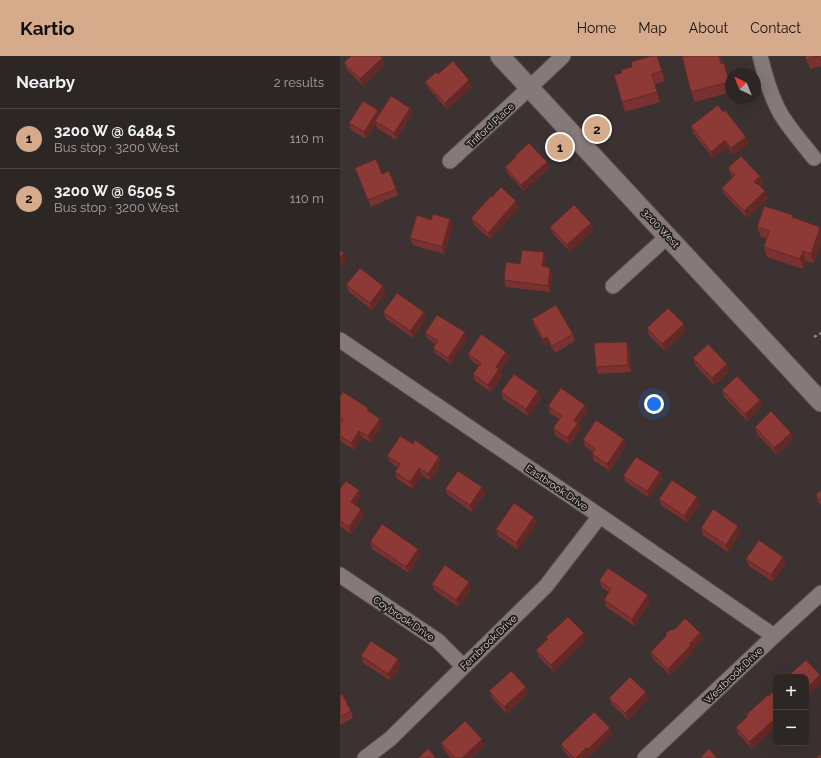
<!DOCTYPE html>
<html lang="en">
<head>
<meta charset="utf-8">
<style>
  body { margin:0; font-family:Raleway,sans-serif; background:#342e2d; color:#f1f3f6 }
  .controls { position:absolute; right:12px; bottom:12px; display:grid; overflow:hidden; border-radius:8px; box-shadow:0 4px 16px #0002 }
  .controls button { width:36px; height:36px; display:grid; place-items:center; padding:0; border:0; border-bottom:1px solid #484342; background:#2c2625; color:#f1f3f6; font:20px sans-serif }
  .compass { position:absolute; left:385px; top:12px; width:36px; height:36px; border-radius:50%; background:#2c2625; box-shadow:0 4px 16px #0002; rotate:317deg }
  .you { position:absolute; left:314px; top:348px; width:14px; height:14px; margin:-10px; border:3px solid #fff; border-radius:50%; background:#1a73e8; box-shadow:0 0 0 6px #1a73e833 }
  .badge { display:grid; place-items:center; width:26px; height:26px; border-radius:50%; background:#d6ab8b; color:#111; font-size:13px; font-weight:700 }
  .pin { position:absolute; translate:-50% -50%; border:2px solid #fff; box-shadow:0 1px 4px #0006 }
  .list { margin:0; padding:0; list-style:none }
  h2 { display:flex; justify-content:space-between; align-items:center; height:52px; margin:0; padding:0 16px; font-size:17px }
  h2 small { font-size:13px; font-weight:400; color:#a6a5a7 }
  .list li { display:grid; grid-template-columns:26px 1fr auto; gap:12px; align-items:center; box-sizing:border-box; height:60px; padding:0 16px; border-top:1px solid #484342 }
  .list b { display:block; font-size:15px; white-space:nowrap }
  .list p { margin:0; font-size:13px; white-space:nowrap; color:#a6a5a7 }
  .list em { font-size:13px; font-style:normal; color:#a6a5a7 }
  .map { position:relative; flex:none; width:481px; height:702px; overflow:hidden }
  header { display:flex; align-items:center; gap:24px; box-sizing:border-box; height:56px; padding:0 20px; background:#d6ab8b; color:#111 }
  header strong { font-size:19px }
  nav { display:flex; gap:22px; margin-inline-start:auto; font-size:14px }
  main { display:flex }
  aside { flex:1; background:#2c2625 }
  .map>svg:first-child { display:block }
</style>
</head>
<body>
<header>
<strong>Kartio</strong>
<nav><a>Home</a><a>Map</a><a>About</a><a>Contact</a></nav>
</header>
<main>
<aside>
<h2>Nearby<small>2 results</small></h2>
<ul class="list">
<li><span class="badge">1</span><div><b>3200 W @ 6484 S</b><p>Bus stop · 3200 West</p></div><em>110 m</em></li>
<li><span class="badge">2</span><div><b>3200 W @ 6505 S</b><p>Bus stop · 3200 West</p></div><em>110 m</em></li>
</ul>
</aside>
<div class="map">
<svg width="481" height="702" viewBox="0 0 481 702">
  <rect width="100%" height="100%" fill="#3b3231"/>
  <g fill="none" stroke-linecap="round" stroke-linejoin="round">
    <defs>
      <path id="minor" d="M420,0C425,20 432,46 444,63C453,77 464,89 474,102
        M110,105L172,48L223,0
        M273,230L328,180
        M0,284L260,460L434,580
        M0,519L98,585L123,610
        M25,702L50,683L206,530L260,460
        M305,702L434,580L481,537"/>
      <path id="tertiary" d="M160,0L481,346"/>
    </defs>
    <use href="#minor" stroke="#564f4e" stroke-width="17"/>
    <use href="#tertiary" stroke="#564f4e" stroke-width="21"/>
    <path stroke="#918a89" stroke-width="2.5" stroke-dasharray="3 3" stroke-linecap="butt" d="M474,281L481,277"/>
    <use href="#minor" stroke="#857a79" stroke-width="15"/>
    <use href="#tertiary" stroke="#857a79" stroke-width="19"/>
  </g>
  <path fill="#79322f" d="M317,0L325,25L315,28L320,46L285,56L282,46L292,11Z
    M342,0H380L382,8L384,7L387,17L391,31V36L355,46L351,36Z
    M465,0H481V10L470,13Z
    M42,2L44,9L23,30L7,14L4,7Z
    M98,18L132,31L107,53L88,32L85,26Z
    M70,52L72,59L56,84L37,72L36,68L26,83L11,74L9,67L38,54L39,58Z
    M383,56L406,81L408,88L393,99L388,91L373,102L353,77L351,70Z
    M175,100L209,112L184,135L168,118L165,111L176,102Z
    M15,112L42,118L56,133L58,139L31,151Z
    M388,112L423,127L420,130L425,135L428,142L407,162L384,138L382,132L392,121L391,119Z
    M152,141L179,152L150,183L134,169L131,162Z
    M453,159L454,162L481,174V187L474,207L466,205L463,213L427,201L424,191L427,183L421,181L417,171Z
    M113,169L104,198L73,189L70,182Z
    M210,171L254,174L230,196L213,178Z
    M206,203L205,211L210,212L212,218L210,236L166,231L164,224L180,208Z
    M6,229L46,237L32,254L9,236Z
    M43,256H84L86,262L73,282L46,263Z
    M192,263L233,278L235,285L215,297L209,287L206,290L194,270Z
    M307,272L346,275L325,295L309,279Z
    M125,276L127,283L111,308L96,298L93,292L95,288L88,283L85,277Z
    M289,292L291,316L258,318L256,311Z
    M166,296L169,302L160,315L162,320L151,336L135,325L133,318L139,310L131,305L128,298Z
    M353,302L390,315L374,329L355,309Z
    M382,334L420,344L422,350L407,365L384,341Z
    M198,335L201,342L188,360L163,343L161,336Z
    M0,341L30,356L42,370L31,387L22,381L14,394L0,385L1,367L0,366Z
    M245,349L248,355L239,368L241,373L230,389L215,379L213,372L219,363L210,357L208,350Z
    M415,371L454,383L437,399L417,378Z
    M243,384L286,390L270,415L254,405L252,398L253,396L245,391Z
    M47,400L102,407L90,425L82,419L73,433L57,423L55,416L58,412L50,406Z
    M320,416L322,423L309,442L286,426L283,420Z
    M142,431L145,438L132,456L108,439L105,433Z
    M0,433L19,434L21,440L15,449L24,460L11,478L0,470Z
    M481,434V449L478,446L476,439Z
    M319,443L360,448L347,466L322,450Z
    M194,461L197,467L178,494L158,480L156,473Z
    M361,472L401,477L388,496L363,479Z
    M30,486L81,499L69,517L32,493Z
    M443,501L446,507L433,526L409,510L406,503Z
    M259,525L308,539L310,546L294,570L266,551L264,544L269,536L262,532Z
    M92,528L131,533L118,551L94,534Z
    M360,577L363,583L352,594L353,596L330,619L313,603L311,596Z
    M206,581L246,584L214,616L199,601L196,594L207,583Z
    M21,600L61,610L51,625L23,607Z
    M186,631L188,637L167,658L152,642L149,635Z
    M436,633V671L412,693L398,678L396,671L407,661L406,659Z
    M0,639L11,655L13,662L0,669Z
    M269,642L308,643L288,664L272,649Z
    M272,679L251,699L250,698L245,702H230L223,694L221,688Z
    M101,687L145,690L132,702H111L104,694Z"/>
  <path fill="#632926" d="M42,2L44,9L23,30L20,23Z
    M129,24L132,31L107,53L105,47Z
    M70,52L72,59L56,84L54,77Z
    M38,54L40,61L35,65L36,68L26,83L24,76Z
    M406,81L408,88L393,99L391,92Z
    M385,84L388,91L373,102L371,96Z
    M207,106L209,112L184,135L181,129Z
    M420,120L423,127L417,133L414,126Z
    M425,135L428,142L407,162L404,155Z
    M176,145L179,152L150,183L148,177Z
    M110,163L113,169L104,198L102,191Z
    M251,167L254,174L230,196L227,189Z
    M480,171L481,174V187L474,207L471,198Z
    M463,195L466,205L463,213L460,203Z
    M204,196L206,203L205,217L202,210Z
    M4,197L6,204L0,211V202Z
    M210,212L212,218L210,236L208,230Z
    M43,230L46,237L32,254L30,247Z
    M84,256L86,262L73,282L70,275Z
    M344,268L346,275L325,295L322,288Z
    M125,276L127,283L111,308L108,302Z
    M207,281L209,287L206,290L203,283Z
    M287,286L289,292L291,316L288,309Z
    M166,296L169,302L160,315L162,320L151,336L148,329L156,311Z
    M387,308L390,315L374,329L372,322Z
    M198,335L201,342L188,360L186,353Z
    M420,344L422,350L407,365L405,358Z
    M245,349L248,355L239,368L241,373L230,389L227,382L234,364Z
    M40,363L42,370L31,387L28,380Z
    M19,375L22,381L14,394L11,387Z
    M451,377L454,383L437,399L434,392Z
    M284,383L286,390L270,415L267,408Z
    M99,401L102,407L90,425L88,418Z
    M79,412L82,419L73,433L70,426Z
    M320,416L322,423L309,442L307,435Z
    M142,431L145,438L132,456L130,449Z
    M19,434L21,440L13,452L11,446Z
    M357,441L360,448L347,466L344,460Z
    M21,453L24,460L11,478L9,471Z
    M194,461L197,467L178,494L176,487Z
    M398,470L401,477L388,496L386,489Z
    M78,493L81,499L69,517L66,511Z
    M443,501L446,507L433,526L431,519Z
    M129,526L131,533L118,551L116,544Z
    M308,539L310,546L294,570L292,563Z
    M244,577L246,584L214,616L211,609Z
    M360,577L363,583L352,594L353,596L330,619L328,613Z
    M58,603L61,610L51,625L48,618Z
    M480,619L481,621V628L466,642V633Z
    M186,631L188,637L167,658L164,651Z
    M306,636L308,643L288,664L285,657Z
    M436,662V671L412,693L409,686Z
    M270,672L272,679L251,699L248,693Z
    M142,683L145,690L132,702H122Z
    M247,691L250,698L245,702H236Z"/>
  <path fill="#8d3a37" stroke="#632926" d="M11,0H40L42,2L20,23L4,7Z
    M311,0H317L322,15L312,18L317,36L282,46L274,19L282,17L281,14L292,11L291,6Z
    M342,0H379L381,8L384,7L389,26L351,36Z
    M465,0H479L466,4Z
    M113,5L129,24L105,47L85,26L96,16L98,18Z
    M51,40L70,52L54,77L35,65Z
    M23,45L38,54L24,76L9,67Z
    M378,49L383,56L385,54L406,81L391,92L385,84L371,96L351,70Z
    M189,87L207,106L181,129L165,111L176,101L175,100Z
    M401,100L420,120L414,126L416,128L417,127L425,135L404,155L382,132L395,119L388,112Z
    M36,103L42,118L49,115L56,133L28,144L15,112Z
    M161,131L176,145L148,177L131,162L151,140L152,141Z
    M234,149L251,167L227,189L210,171Z
    M424,150L453,159L452,161L480,171L471,198L463,195L460,203L424,191L429,175L417,171Z
    M93,158L110,163L102,191L70,182L77,159L91,164Z
    M0,194L4,197L0,202Z
    M182,194L204,196L202,210L210,212L208,230L164,224L166,206L180,208Z
    M20,212L43,230L30,247L6,229Z
    M57,237L84,256L70,275L43,256Z
    M216,249L233,278L212,290L207,281L203,283L192,263Z
    M328,252L344,268L322,288L307,272Z
    M97,259L125,276L108,302L93,292L98,285L85,277Z
    M141,278L166,296L156,311L159,313L148,329L133,318L141,307L128,298Z
    M287,286L288,309L256,311L254,287Z
    M368,288L387,308L372,322L353,302Z
    M174,318L198,335L186,353L161,336Z
    M397,320L420,344L405,358L382,334Z
    M221,332L245,349L234,364L238,367L227,382L213,372L222,360L208,350Z
    M3,336L28,352L27,354L40,363L28,380L19,375L11,387L0,380V367L3,363L0,361V341Z
    M431,355L451,377L434,392L415,371Z
    M256,364L284,383L267,408L252,398L255,393L243,384Z
    M60,380L73,388L75,384L99,401L88,418L79,412L70,426L55,416L60,408L47,400Z
    M296,401L320,416L307,435L283,420Z
    M118,415L142,431L130,449L105,433Z
    M332,424L357,441L344,460L319,443Z
    M6,425L19,434L11,446L21,453L9,471L0,465V433Z
    M481,434V445L476,439Z
    M174,447L194,461L176,487L156,473Z
    M373,453L398,470L386,489L361,472Z
    M42,468L78,493L66,511L30,486Z
    M419,484L443,501L431,519L406,503Z
    M105,509L129,526L116,544L92,528Z
    M268,512L308,539L292,563L264,544L271,533L259,525Z
    M228,561L244,577L211,609L196,594L208,583L206,581Z
    M345,562L360,577L349,588L351,589L328,613L311,596L326,580V577L330,574L335,573Z
    M31,585L58,603L48,618L21,600Z
    M466,604L480,619L466,633V621H447Z
    M171,615L186,631L164,651L149,635Z
    M290,621L306,636L285,657L269,642Z
    M436,633V662L409,686L396,671L408,660L406,659L428,639L429,640Z
    M2,638L11,655L0,661V639Z
    M254,656L270,672L248,693L247,691L236,702H234L221,688Z
    M125,665L142,683L122,702H115L101,687Z
    M88,693L96,702H78Z
    M369,693L377,702H360Z
    M481,698V702H476Z"/>
  <g text-anchor="middle" stroke-width="3.5" stroke-linejoin="round" paint-order="stroke">
    <g font-size="10" fill="#dcd6d5" stroke="#1f1b1b">
      <text transform="translate(150 69) rotate(-43)" y="4">Trifford Place</text>
      <text transform="translate(321 172) rotate(47)" y="4">3200 West</text>
      <text transform="translate(217 431) rotate(34)" y="4">Eastbrook Drive</text>
      <text transform="translate(64 562) rotate(34)" y="4">Coybrook Drive</text>
      <text transform="translate(148 586) rotate(-44)" y="4">Fernbrook Drive</text>
      <text transform="translate(393 619) rotate(-44)" y="4">Westbrook Drive</text>
    </g>
  </g>
</svg>
<div class="controls">
<button>+</button>
<button>−</button>
</div>
<svg class="compass" viewBox="-18 -18 36 36"><path d="M0-13l5 13h-10z" fill="#e53935"/><path d="M0 13l5-13h-10z" fill="#a6a5a7"/></svg>
<div class="you"></div>
<div class="pin badge" style="left:220px;top:91px">1</div>
<div class="pin badge" style="left:257px;top:73px">2</div>
</div>
</main>
</body>
</html>
